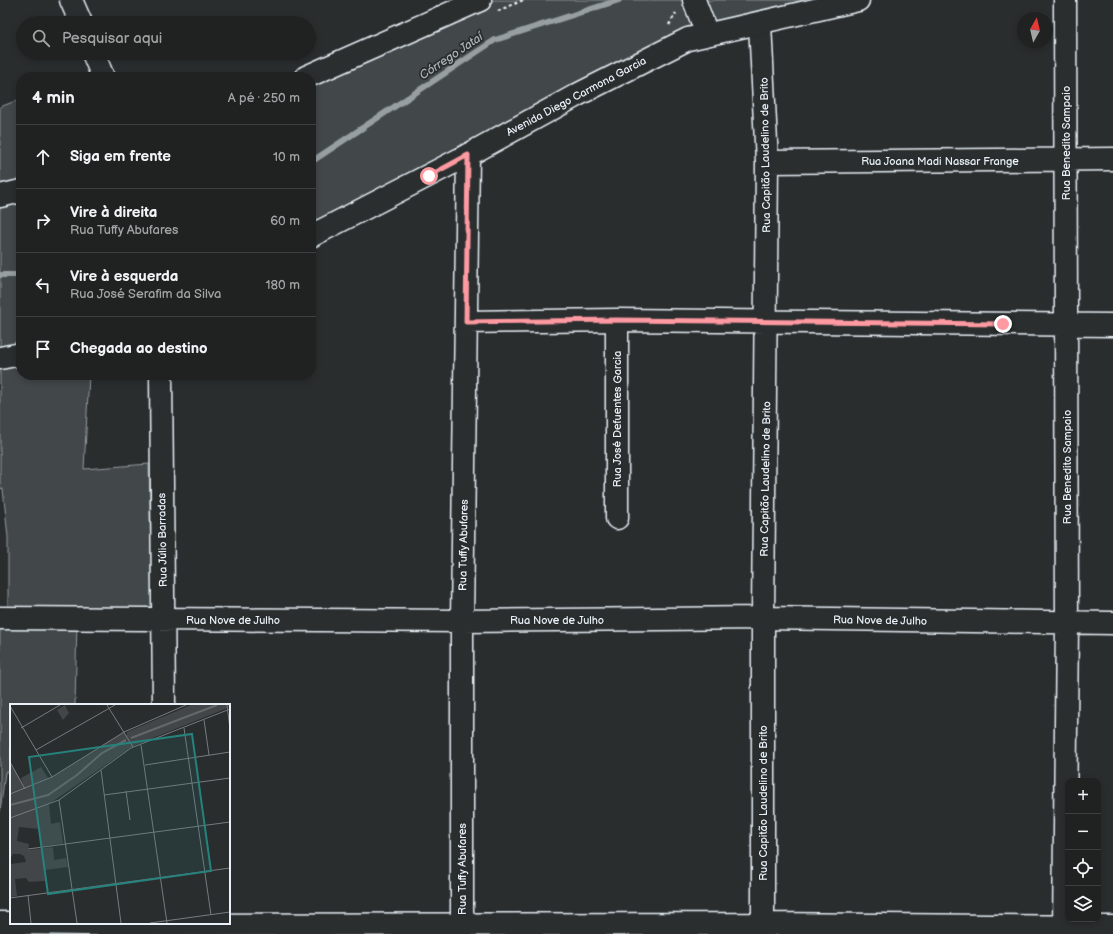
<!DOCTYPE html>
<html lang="pt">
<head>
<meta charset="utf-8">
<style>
  body { margin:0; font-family:"Balsamiq Sans",sans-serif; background:#282a2a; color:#f1f3f6 }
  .controls { position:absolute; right:12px; bottom:12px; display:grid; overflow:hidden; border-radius:8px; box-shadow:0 2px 6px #0003 }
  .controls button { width:36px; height:36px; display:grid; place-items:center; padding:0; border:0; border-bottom:1px solid #3d3f40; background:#202222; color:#f1f3f6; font:20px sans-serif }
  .compass { position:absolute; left:1017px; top:12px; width:36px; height:36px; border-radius:50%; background:#202222; box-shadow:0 2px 6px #0003; rotate:8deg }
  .stop { position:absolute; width:12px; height:12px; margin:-9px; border:3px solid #ff9aa2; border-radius:50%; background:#fff }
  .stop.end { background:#ff9aa2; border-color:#fff; box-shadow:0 1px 4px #0008 }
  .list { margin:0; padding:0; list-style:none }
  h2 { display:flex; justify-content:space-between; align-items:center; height:52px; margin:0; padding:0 16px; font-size:17px }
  h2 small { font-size:13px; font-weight:400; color:#a2a4a5 }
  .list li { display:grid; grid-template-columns:26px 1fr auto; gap:12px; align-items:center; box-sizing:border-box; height:64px; padding:0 16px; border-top:1px solid #3d3f40 }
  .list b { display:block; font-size:15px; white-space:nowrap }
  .list p { margin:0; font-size:13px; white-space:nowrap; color:#a2a4a5 }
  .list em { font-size:13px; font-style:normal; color:#a2a4a5 }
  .icon { flex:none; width:22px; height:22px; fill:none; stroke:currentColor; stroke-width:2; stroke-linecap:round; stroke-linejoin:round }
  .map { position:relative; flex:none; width:1113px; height:934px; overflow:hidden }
  .search { position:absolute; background:#202222; box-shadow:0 2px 6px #0003; left:16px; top:16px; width:300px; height:44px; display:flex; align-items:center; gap:10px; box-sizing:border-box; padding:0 14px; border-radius:22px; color:#a2a4a5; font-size:15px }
  .panel { position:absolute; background:#202222; box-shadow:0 2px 6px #0003; left:16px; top:72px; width:300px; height:308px; border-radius:16px }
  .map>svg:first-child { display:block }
</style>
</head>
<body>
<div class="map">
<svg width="1113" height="934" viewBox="0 0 1113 934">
  <rect width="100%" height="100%" fill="#2a2d2e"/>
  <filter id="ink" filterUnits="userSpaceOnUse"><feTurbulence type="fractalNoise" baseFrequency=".025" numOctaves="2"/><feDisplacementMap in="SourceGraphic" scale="8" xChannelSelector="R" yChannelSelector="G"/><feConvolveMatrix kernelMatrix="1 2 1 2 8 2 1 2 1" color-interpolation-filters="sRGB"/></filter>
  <g filter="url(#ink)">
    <path fill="#424648" stroke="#959ca0" d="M480,0H694L707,34L311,236V77Z
      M696,0H831L706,24Z
      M21,99V182L0,188V107Z
      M21,191V375H89L84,469L149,464L152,607L81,614H8V537L3,489L0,488V196Z
      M0,620L77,621L75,705H11V772H5L0,812Z"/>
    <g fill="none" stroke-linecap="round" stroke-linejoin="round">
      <path stroke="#989fa3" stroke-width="6" d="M311,162L495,40L619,0
        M0,275H21"/>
      <defs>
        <path id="minor" d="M71,0L81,23
          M694,0L707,34
          M760,24L767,162L763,618V934
          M93,53L103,77
          M767,162L1113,159
          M617,320V518
          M466,322L617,320L1113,325
          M161,375L164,705
          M0,618L462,621L763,618L1113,623
          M0,923L165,925L763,924L1113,927
          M462,934V621L468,155
          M1064,934L1067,623L1065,0"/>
        <path id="secondary" d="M306,77L480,0
          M0,196L21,191
          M311,236L468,155L577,95L688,39L858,0
          M0,358L21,354"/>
      </defs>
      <use href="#minor" stroke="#e8f1f8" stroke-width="25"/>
      <use href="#secondary" stroke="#e8f1f8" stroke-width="25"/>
      <path stroke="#e8f1f8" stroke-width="2.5" stroke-dasharray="3 3" stroke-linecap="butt" d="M498,11L523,0
        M669,25L676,13"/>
      <use href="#minor" stroke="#2a2d2e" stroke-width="22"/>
      <use href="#secondary" stroke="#2a2d2e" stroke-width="22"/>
    </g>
  </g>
  <g fill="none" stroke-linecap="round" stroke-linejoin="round" filter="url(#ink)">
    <path stroke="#ff9aa2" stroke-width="5" d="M429,176L468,155L466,322L617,320L1003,324"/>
  </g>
  <g text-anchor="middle" stroke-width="3.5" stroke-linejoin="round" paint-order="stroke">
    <g font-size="11" fill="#e8f1f8" stroke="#2a2d2e">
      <text transform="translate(576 96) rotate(-28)" y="4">Avenida Diego Carmona Garcia</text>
      <text transform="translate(1066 143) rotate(-90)" y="4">Rua Benedito Sampaio</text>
      <text transform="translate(765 155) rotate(-91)" y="4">Rua Capitão Laudelino de Brito</text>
      <text x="940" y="165">Rua Joana Madi Nassar Frange</text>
      <text transform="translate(617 419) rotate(-90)" y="4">Rua José Defuentes Garcia</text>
      <text transform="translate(1067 467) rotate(-90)" y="4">Rua Benedito Sampaio</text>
      <text transform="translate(765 479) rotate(-89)" y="4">Rua Capitão Laudelino de Brito</text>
      <text transform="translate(162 540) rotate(-91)" y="4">Rua Júlio Barradas</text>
      <text transform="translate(463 545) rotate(-89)" y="4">Rua Tuffy Abufares</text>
      <text x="233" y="624">Rua Nove de Julho</text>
      <text x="557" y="624">Rua Nove de Julho</text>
      <text transform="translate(880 620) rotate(1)" y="4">Rua Nove de Julho</text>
      <text transform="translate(763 803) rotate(-90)" y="4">Rua Capitão Laudelino de Brito</text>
      <text transform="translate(462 869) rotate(-90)" y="4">Rua Tuffy Abufares</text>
    </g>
    <g font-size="12" font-style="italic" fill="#acb3b9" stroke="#2a2d2e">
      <text transform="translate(451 56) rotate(-34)" y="4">Córrego Jataí</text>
    </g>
  </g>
  <g transform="translate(10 704)">
    <rect width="220" height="220" fill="#2a2d2e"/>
    <path d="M55,1L59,9L53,16L47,6ZM181,1H220V3L123,42L39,100L41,120L50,118L53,139L32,143L29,125L9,123L7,137L19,140L18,146L43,143L44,156L56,154L58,163L35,166V177L19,178L16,174L5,175L7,192L0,193V160L16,158L14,152L10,150H3L0,155V58L13,80L11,74L31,63L38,74L16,84L42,73L114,28L117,32V28Z" fill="#424648"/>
    <path fill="none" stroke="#63686b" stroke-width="2" d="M121,34L207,1M0,101L38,91L67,71L92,49L116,36"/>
    <path fill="none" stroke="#767b7f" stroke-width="1" d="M97,1L123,43M217,1L220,25M0,2L42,73M194,16L199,51M11,24L50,1M174,24L201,211M131,41L157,219M26,46L105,1M0,58L15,85M135,61L220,48M91,66L111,219M116,87L120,116M0,90L42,73L114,28L176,1M94,91L220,74M49,96L67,219M0,114L49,96L121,44L220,5M18,145L220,118M18,191L21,219M0,194L220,164M140,219L220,208"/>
    <path fill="#25827c" fill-opacity="0.15" stroke="#25827c" stroke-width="2" d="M182,30L201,167L38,190L19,53Z"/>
    <rect width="220" height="220" fill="none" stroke="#e8f1f8" stroke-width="2"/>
  </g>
</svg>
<div class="controls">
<button>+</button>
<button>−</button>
<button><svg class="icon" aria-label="locate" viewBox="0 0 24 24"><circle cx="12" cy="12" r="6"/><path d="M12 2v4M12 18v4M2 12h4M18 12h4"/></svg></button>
<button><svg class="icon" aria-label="layers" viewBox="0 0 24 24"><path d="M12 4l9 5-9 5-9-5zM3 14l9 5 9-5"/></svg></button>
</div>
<svg class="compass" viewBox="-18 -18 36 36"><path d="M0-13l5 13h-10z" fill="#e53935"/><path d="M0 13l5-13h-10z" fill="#a2a4a5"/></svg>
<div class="stop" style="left:429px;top:176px"></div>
<div class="stop end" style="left:1003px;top:324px"></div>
<div class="search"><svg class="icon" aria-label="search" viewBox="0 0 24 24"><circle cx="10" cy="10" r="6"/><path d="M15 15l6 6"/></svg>Pesquisar aqui</div>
<section class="panel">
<h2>4 min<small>A pé · 250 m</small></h2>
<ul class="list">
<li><svg class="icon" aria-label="ahead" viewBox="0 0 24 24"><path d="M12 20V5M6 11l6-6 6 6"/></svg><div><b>Siga em frente</b></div><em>10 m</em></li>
<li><svg class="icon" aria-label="right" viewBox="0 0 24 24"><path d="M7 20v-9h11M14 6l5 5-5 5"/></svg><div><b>Vire à direita</b><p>Rua Tuffy Abufares</p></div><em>60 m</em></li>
<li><svg class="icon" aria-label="left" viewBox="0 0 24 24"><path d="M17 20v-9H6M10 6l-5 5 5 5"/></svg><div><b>Vire à esquerda</b><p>Rua José Serafim da Silva</p></div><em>180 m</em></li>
<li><svg class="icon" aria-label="arrive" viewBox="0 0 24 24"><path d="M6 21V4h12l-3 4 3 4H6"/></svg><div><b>Chegada ao destino</b></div></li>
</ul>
</section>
</div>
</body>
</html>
